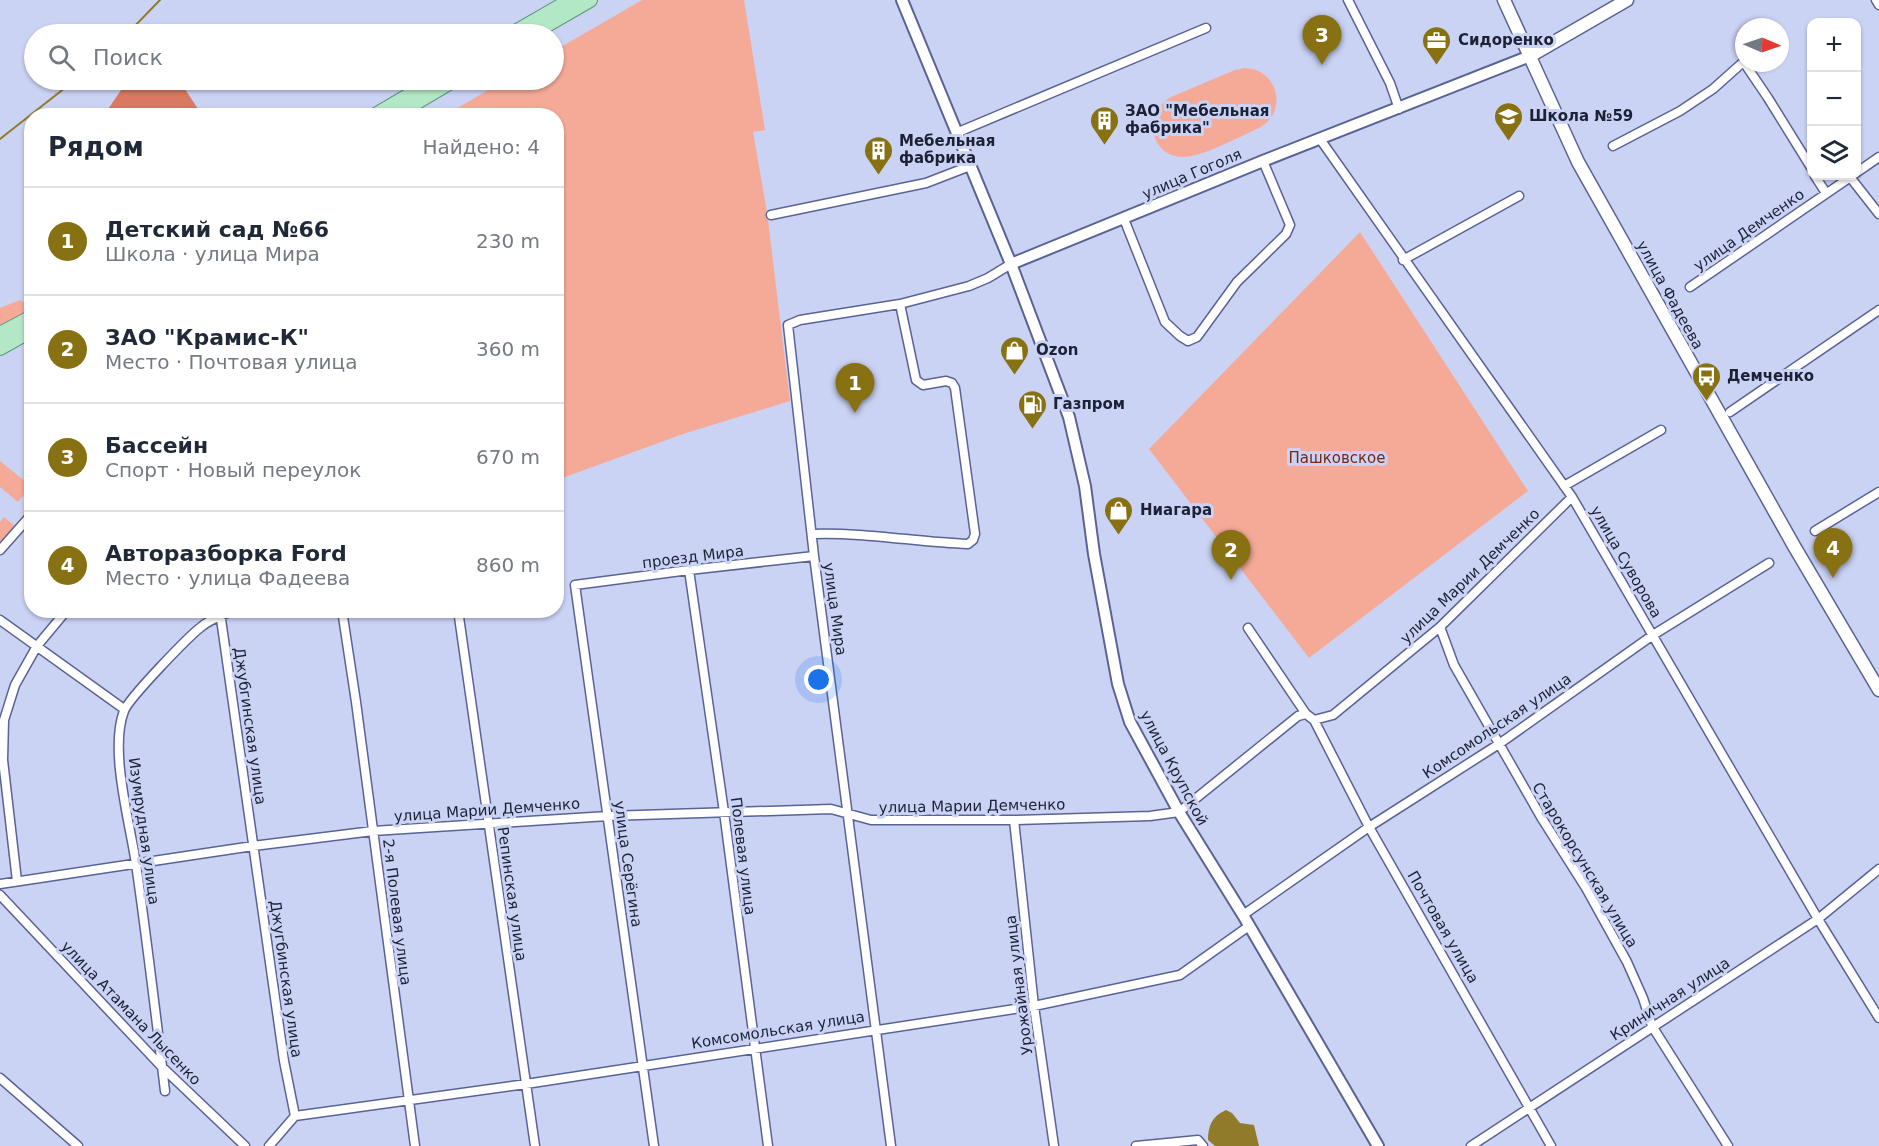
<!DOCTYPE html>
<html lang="ru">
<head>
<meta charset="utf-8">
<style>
  body { margin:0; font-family:"DejaVu Sans",sans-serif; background:#f6f6f7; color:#1f2937 }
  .controls { position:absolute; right:18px; top:18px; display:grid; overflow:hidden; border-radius:12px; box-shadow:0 2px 4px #0004 }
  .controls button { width:54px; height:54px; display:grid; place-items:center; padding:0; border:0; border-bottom:2px solid #e0e1e3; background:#fff; color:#1f2937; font:30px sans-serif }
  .compass { position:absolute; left:1735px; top:18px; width:54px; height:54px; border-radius:50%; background:#fff; box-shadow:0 2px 4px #0004; rotate:92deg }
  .you { position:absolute; left:819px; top:680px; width:21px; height:21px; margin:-15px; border:4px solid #fff; border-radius:50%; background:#1a73e8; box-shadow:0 0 0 9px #1a73e833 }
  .badge { display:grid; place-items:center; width:39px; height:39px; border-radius:50%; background:#877112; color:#fff; font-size:20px; font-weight:700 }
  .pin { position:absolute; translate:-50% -50px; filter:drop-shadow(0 2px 3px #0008) }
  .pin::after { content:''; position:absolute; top:32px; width:21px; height:18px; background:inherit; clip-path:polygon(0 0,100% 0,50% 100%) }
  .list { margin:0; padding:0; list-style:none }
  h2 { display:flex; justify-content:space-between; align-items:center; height:78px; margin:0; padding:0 24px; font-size:26px }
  h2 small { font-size:20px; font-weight:400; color:#747a83 }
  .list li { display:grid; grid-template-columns:39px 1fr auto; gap:18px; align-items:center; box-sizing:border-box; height:108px; padding:0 24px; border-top:2px solid #e0e1e3 }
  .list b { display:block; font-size:22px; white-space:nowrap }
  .list p { margin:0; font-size:20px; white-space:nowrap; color:#747a83 }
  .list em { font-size:20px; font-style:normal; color:#747a83 }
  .icon { flex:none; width:33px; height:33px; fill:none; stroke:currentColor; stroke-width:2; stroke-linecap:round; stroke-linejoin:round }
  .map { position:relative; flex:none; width:1879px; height:1146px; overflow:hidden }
  .search { position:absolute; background:#fff; box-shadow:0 2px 4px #0004; left:24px; top:24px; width:540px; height:66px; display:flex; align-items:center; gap:15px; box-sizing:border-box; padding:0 21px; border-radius:33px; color:#747a83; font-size:22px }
  .panel { position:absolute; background:#fff; box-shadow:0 2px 4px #0004; left:24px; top:108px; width:540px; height:510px; border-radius:24px }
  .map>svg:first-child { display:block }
</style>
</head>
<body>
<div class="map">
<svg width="1879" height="1146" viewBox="0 0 1879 1146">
  <rect width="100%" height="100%" fill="#cbd3f5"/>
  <path fill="#f5aa98" d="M642,0H744L765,130L753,132L767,212L790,401L683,434L557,480L556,116H444L505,80H554V51Z
    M1245,68C1278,69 1289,112 1259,128C1241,136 1202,157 1184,157C1150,158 1142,113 1171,97L1235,70Z
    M1360,232L1528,491L1309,658L1149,449Z
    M20,300L26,304L25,313L0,328V308Z
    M0,461L31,486L18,502L0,487Z
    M4,517L15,526L0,545V522Z"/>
  <path fill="#da7962" d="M128,80H179L202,115H104Z"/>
  <path fill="#907b2b" d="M1226,1110L1232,1113L1240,1123L1254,1125L1259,1146H1215L1208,1140C1208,1126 1212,1116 1226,1110Z"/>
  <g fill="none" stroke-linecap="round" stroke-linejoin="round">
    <path stroke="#907b2b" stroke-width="2" d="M127,34L160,0
      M0,139L75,80"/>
    <defs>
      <path id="minor" d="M1348,0L1390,83L1399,109
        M1876,0L1879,5
        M956,133L1206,28
        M1320,139L1572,497L1818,919L1879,1018
        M1613,146L1680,111L1713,89L1741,64H1745L1768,98L1812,169
        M1856,173L1879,157
        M1815,176L1826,193
        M1850,177L1879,214
        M771,215L926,183L970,166
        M1124,219L1165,322L1180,336L1188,341L1197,337L1237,282L1286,234L1290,225L1263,161
        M1403,260L1519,196
        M1690,287L1852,176
        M1730,412L1879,310
        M1564,486L1661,430
        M1815,531L1879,492
        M812,534C864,532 916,542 968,544L973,540L975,534L955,388L952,383L946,381L923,385L916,380L900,304
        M0,550L32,514
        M689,570L724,812L768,1146
        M342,610L356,702L415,1146
        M458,610L535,1146
        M220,612L284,1061L295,1116
        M0,620L124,709
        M1440,627L1454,665L1541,817L1586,888L1627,962L1643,998L1652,1026L1728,1146
        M1248,628L1306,714
        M1314,720L1369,827L1551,1146
        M1014,820L1034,1006L1054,1146
        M17,881L3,760L4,720L15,685L37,646L67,610
        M0,884L253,846L373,831L608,816L831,809L871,820H1014L1150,816L1179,812L1298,716L1306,714L1314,720L1333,715L1440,627L1572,497
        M0,895L162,1067L245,1146
        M1243,915L1369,827L1499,744L1653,635L1769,563
        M0,1078L78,1146
        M165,1091C156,1016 147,940 136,864C130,823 109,750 124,711C129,698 188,637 201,627C210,619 223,615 234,610
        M295,1116L526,1084L1034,1006L1180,975L1249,926
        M269,1146L295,1116
        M654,1146L575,585L689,570L814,556
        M891,1146L814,556L788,325L800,320L900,304L969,286L988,278L1011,264
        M1136,1146L1198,1140L1203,1146
        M1471,1146L1818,919L1879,869"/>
      <path id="tertiary" d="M902,0L1011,264L1069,417L1085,486L1094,554L1118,684L1130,722L1179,812L1243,915L1378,1146
        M1011,264L1263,161L1530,56"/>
      <path id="secondary" d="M1504,0L1578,162L1794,546L1879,690
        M1530,56L1627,0"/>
      <path id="primary" d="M512,34L571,0
        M531,34L590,0
        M374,116L435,80
        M393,116L454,80
        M0,334L32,317
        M0,348L32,330"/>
    </defs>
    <use href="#minor" stroke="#596394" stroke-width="11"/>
    <use href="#tertiary" stroke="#596394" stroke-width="14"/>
    <use href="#secondary" stroke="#596394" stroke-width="15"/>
    <use href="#primary" stroke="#5e997b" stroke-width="16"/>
    <use href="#minor" stroke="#fff" stroke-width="8"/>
    <use href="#tertiary" stroke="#fff" stroke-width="10"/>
    <use href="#secondary" stroke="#fff" stroke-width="12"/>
    <use href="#primary" stroke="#b3e8c6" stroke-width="14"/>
  </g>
  <defs>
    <symbol id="office-pin" viewBox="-11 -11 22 30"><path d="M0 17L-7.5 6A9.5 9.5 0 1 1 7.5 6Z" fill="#877112" stroke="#cbd3f5"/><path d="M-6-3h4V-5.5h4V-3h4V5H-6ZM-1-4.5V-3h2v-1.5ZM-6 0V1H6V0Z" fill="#fff"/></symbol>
    <symbol id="school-pin" viewBox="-11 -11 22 30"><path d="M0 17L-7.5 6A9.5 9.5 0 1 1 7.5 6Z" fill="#877112" stroke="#cbd3f5"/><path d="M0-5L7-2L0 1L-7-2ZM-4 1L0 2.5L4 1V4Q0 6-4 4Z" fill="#fff"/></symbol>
    <symbol id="building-pin" viewBox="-11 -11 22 30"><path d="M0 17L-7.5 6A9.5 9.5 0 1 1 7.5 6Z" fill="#877112" stroke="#cbd3f5"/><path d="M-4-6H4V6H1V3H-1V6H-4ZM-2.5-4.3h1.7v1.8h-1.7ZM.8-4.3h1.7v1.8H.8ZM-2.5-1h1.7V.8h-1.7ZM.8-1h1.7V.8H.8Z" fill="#fff"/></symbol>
    <symbol id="shop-pin" viewBox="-11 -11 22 30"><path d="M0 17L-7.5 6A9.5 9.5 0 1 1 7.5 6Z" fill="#877112" stroke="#cbd3f5"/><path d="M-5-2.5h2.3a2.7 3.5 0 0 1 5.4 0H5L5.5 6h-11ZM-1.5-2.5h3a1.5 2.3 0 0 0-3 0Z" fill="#fff"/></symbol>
    <symbol id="bus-pin" viewBox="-11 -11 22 30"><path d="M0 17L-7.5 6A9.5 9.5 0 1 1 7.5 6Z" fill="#877112" stroke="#cbd3f5"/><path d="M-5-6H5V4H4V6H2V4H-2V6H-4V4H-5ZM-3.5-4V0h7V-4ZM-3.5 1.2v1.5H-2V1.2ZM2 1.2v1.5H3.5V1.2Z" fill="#fff"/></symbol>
    <symbol id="fuel-pin" viewBox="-11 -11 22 30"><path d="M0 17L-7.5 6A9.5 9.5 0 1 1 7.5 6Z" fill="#877112" stroke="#cbd3f5"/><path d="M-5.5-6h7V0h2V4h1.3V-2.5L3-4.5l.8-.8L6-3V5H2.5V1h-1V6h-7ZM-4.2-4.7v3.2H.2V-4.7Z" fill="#fff"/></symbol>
  </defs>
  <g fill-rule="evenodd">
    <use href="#office-pin" x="1420" y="24" width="33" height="45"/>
    <use href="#school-pin" x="1492" y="100" width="33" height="45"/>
    <use href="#building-pin" x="1088" y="104" width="33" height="45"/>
    <use href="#building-pin" x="862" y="134" width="33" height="45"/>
    <use href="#shop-pin" x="998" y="334" width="33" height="45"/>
    <use href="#bus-pin" x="1690" y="360" width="33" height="45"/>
    <use href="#fuel-pin" x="1016" y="388" width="33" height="45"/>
    <use href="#shop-pin" x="1102" y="494" width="33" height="45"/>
  </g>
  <g text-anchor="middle" stroke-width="6" stroke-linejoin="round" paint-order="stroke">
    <g font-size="15" font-weight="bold" fill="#1d2136" stroke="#cbd3f5" text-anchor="start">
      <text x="1458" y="45">Сидоренко</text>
      <text x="1125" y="116">ЗАО "Мебельная<tspan x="1125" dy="17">фабрика"</tspan></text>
      <text x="1529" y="121">Школа №59</text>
      <text x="899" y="146">Мебельная<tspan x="899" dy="17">фабрика</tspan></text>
      <text x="1036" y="355">Ozon</text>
      <text x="1727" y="381">Демченко</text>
      <text x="1053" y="409">Газпром</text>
      <text x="1140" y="515">Ниагара</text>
    </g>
    <g font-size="15" fill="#1d2136" stroke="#cbd3f5">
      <text transform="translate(1192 174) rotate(-23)" y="5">улица Гоголя</text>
      <text transform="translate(1749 230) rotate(-35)" y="5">улица Демченко</text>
      <text transform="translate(1670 295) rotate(61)" y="5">улица Фадеева</text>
      <text transform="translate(693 557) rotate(-7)" y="5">проезд Мира</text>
      <text transform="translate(1626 562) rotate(60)" y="5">улица Суворова</text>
      <text transform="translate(1470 576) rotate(-44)" y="5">улица Марии Демченко</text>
      <text transform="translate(835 609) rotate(82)" y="5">улица Мира</text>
      <text transform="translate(250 726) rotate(82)" y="5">Джубгинская улица</text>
      <text transform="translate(1497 726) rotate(-34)" y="5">Комсомольская улица</text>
      <text transform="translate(1174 768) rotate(62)" y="5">улица Крупской</text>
      <text transform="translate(972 806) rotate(-1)" y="5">улица Марии Демченко</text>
      <text transform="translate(487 810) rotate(-4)" y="5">улица Марии Демченко</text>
      <text transform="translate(144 831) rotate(82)" y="5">Изумрудная улица</text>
      <text transform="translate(743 856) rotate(83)" y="5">Полевая улица</text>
      <text transform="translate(628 864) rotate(82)" y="5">улица Серёгина</text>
      <text transform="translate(1585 865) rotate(59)" y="5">Старокорсунская улица</text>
      <text transform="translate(512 894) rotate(82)" y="5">Репинская улица</text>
      <text transform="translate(397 912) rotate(83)" y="5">2-я Полевая улица</text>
      <text transform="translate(1443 927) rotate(60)" y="5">Почтовая улица</text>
      <text transform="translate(286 979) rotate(82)" y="5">Джугбинская улица</text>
      <text transform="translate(1019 985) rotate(-97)" y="5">Урожайная улица</text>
      <text transform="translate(1670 999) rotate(-33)" y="5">Криничная улица</text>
      <text transform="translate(131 1013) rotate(46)" y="5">улица Атамана Лысенко</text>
      <text transform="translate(778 1030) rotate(-9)" y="5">Комсомольская улица</text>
    </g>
    <g font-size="15" fill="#7c240f" stroke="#cbd3f5">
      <text x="1337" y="463">Пашковское</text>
    </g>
  </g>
</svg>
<div class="controls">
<button>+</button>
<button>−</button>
<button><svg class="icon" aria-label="layers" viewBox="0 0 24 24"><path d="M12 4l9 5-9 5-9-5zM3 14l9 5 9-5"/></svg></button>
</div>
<svg class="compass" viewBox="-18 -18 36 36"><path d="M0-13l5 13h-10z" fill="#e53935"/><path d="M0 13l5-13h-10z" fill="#747a83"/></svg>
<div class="you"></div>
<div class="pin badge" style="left:855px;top:413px">1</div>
<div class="pin badge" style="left:1231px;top:580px">2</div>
<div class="pin badge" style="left:1322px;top:65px">3</div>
<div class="pin badge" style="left:1833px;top:578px">4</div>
<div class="search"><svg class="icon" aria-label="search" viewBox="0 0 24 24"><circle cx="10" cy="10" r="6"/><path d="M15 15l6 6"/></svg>Поиск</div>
<section class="panel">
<h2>Рядом<small>Найдено: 4</small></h2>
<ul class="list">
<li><span class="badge">1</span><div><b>Детский сад №66</b><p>Школа · улица Мира</p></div><em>230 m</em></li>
<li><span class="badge">2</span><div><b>ЗАО &quot;Крамис-К&quot;</b><p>Место · Почтовая улица</p></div><em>360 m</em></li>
<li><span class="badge">3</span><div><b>Бассейн</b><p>Спорт · Новый переулок</p></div><em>670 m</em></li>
<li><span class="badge">4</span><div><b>Авторазборка Ford</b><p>Место · улица Фадеева</p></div><em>860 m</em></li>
</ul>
</section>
</div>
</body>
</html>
